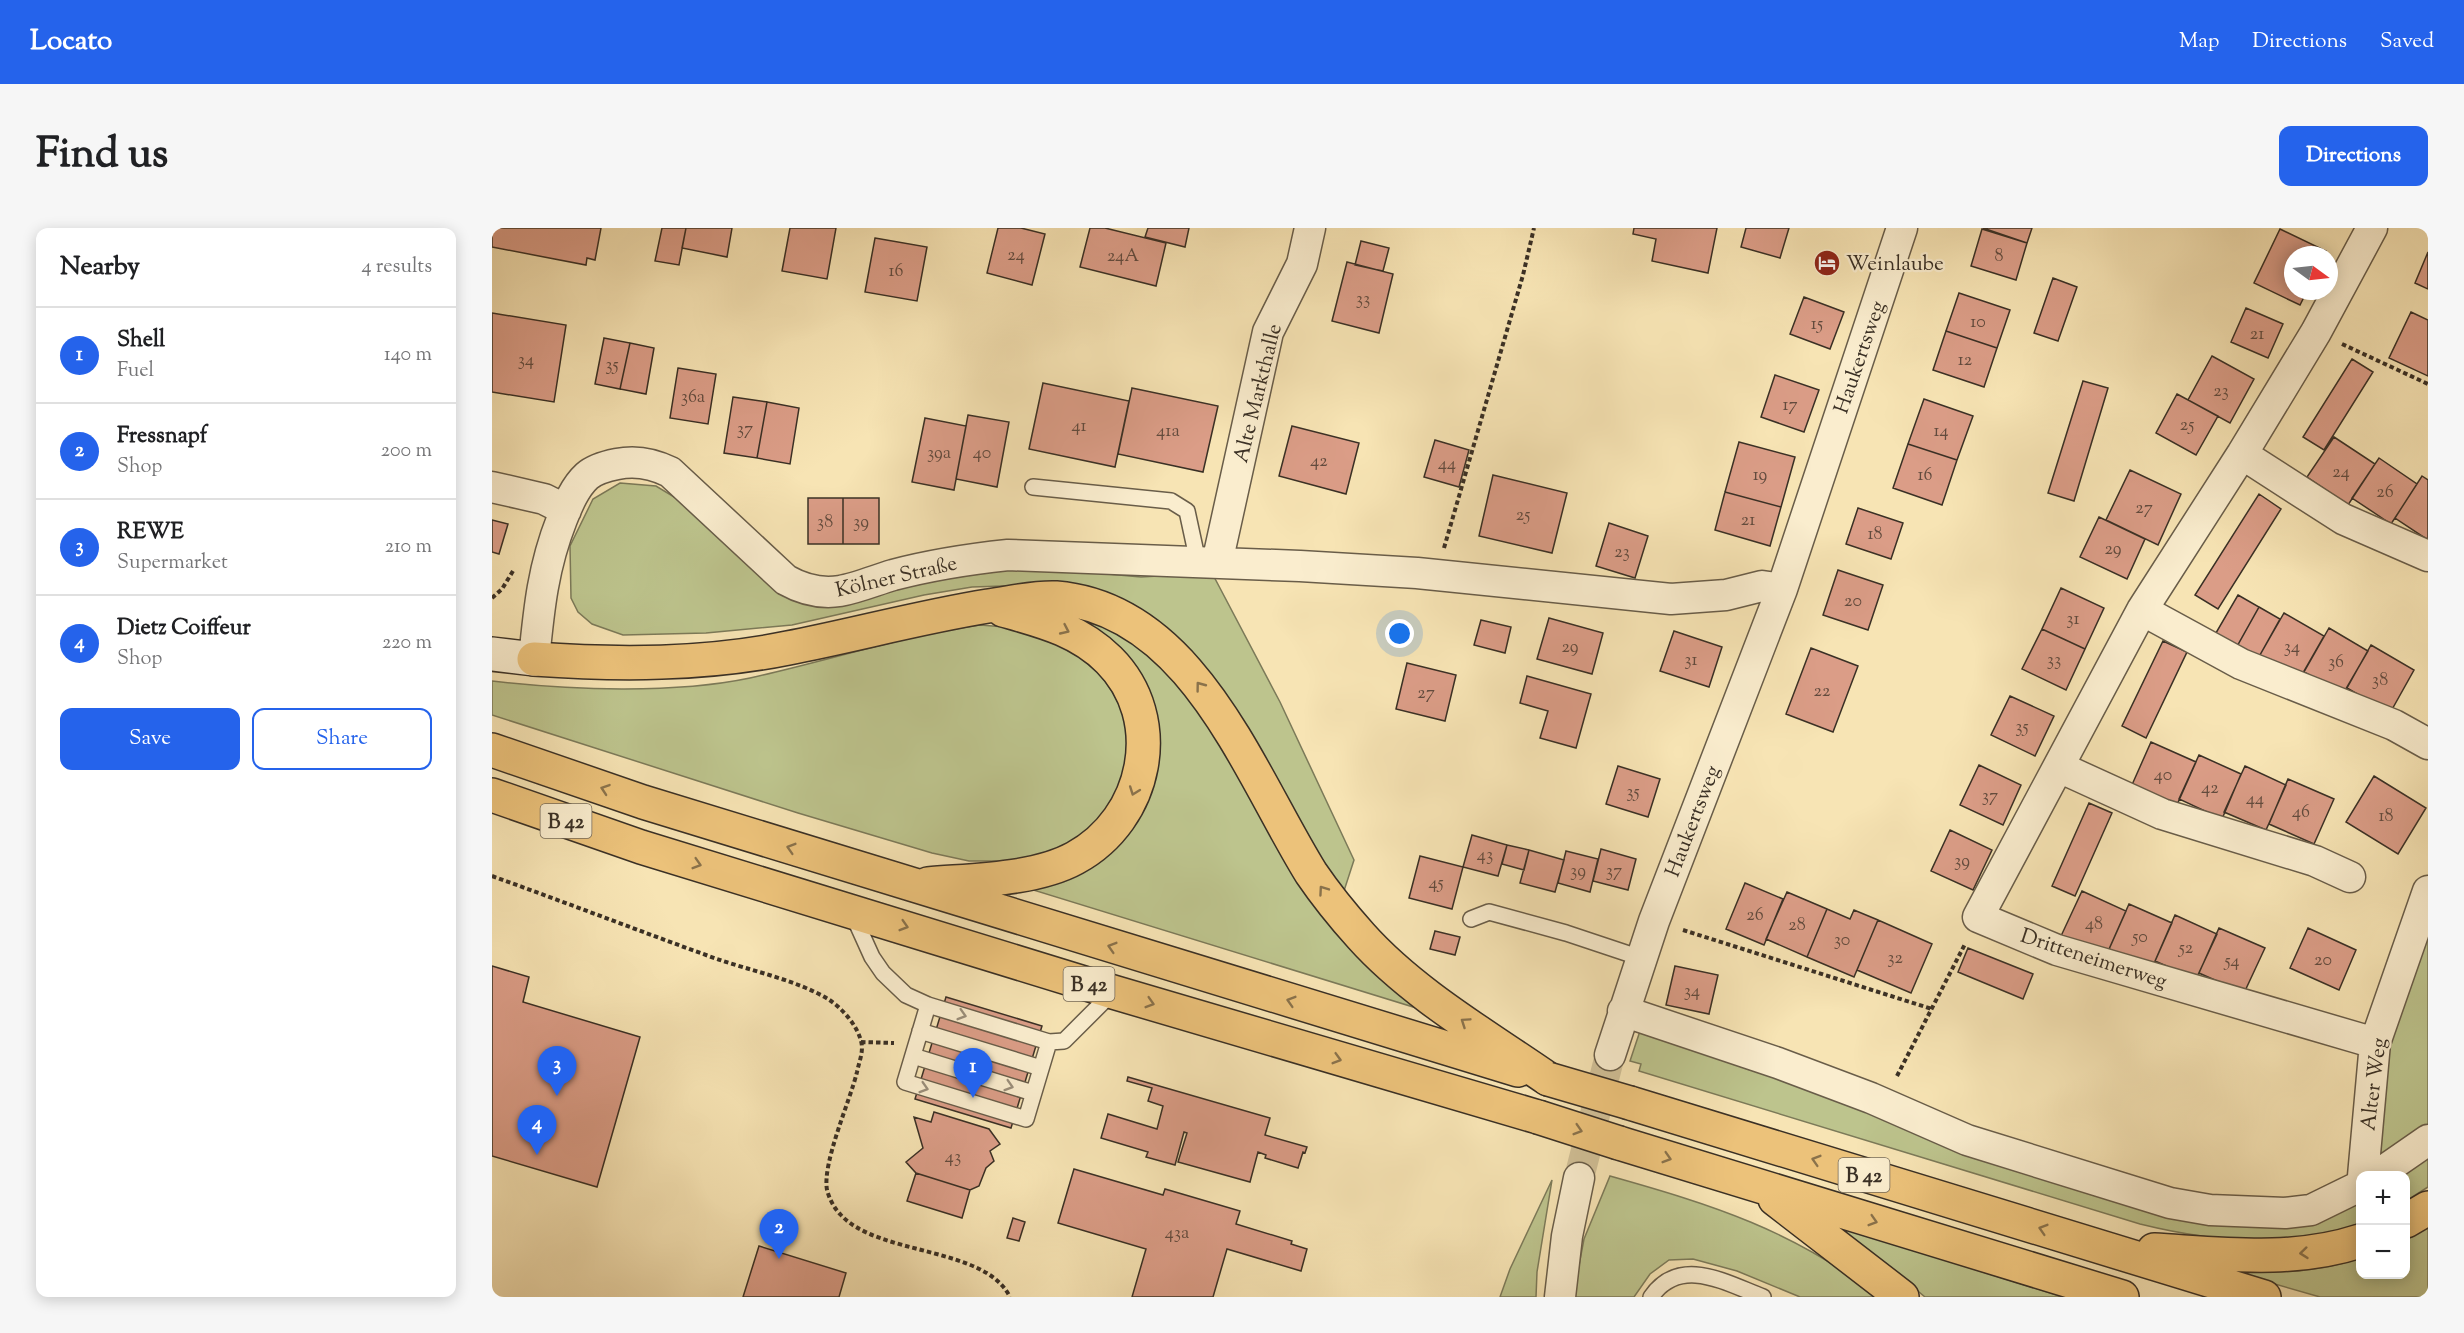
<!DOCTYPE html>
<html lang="en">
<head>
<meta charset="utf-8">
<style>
  body { margin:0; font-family:"Sorts Mill Goudy",serif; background:#f6f6f6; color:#202124 }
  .controls { position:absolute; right:18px; bottom:18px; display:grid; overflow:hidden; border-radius:12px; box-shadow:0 3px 15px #0003 }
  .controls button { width:54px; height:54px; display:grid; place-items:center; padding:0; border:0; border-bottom:2px solid #e0e0e0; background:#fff; color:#202124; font:30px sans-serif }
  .compass { position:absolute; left:1792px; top:18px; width:54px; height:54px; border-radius:50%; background:#fff; box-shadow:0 3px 15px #0003; rotate:105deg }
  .you { position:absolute; left:908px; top:406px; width:21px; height:21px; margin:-15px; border:4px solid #fff; border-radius:50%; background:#1a73e8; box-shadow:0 0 0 9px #1a73e833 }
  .badge { display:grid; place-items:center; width:39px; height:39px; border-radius:50%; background:#2563eb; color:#fff; font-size:20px; font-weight:700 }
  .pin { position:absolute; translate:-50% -50px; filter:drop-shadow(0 2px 3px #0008) }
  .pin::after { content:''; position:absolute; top:32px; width:21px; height:18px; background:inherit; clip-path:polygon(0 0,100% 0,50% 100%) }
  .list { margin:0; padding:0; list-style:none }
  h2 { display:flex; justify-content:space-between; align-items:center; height:78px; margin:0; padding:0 24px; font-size:26px }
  h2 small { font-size:20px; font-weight:400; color:#757577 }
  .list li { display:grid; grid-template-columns:39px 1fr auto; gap:18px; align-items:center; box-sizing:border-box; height:96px; padding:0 24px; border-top:2px solid #e0e0e0 }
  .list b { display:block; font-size:22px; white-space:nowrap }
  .list p { margin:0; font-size:20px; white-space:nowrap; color:#757577 }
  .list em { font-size:20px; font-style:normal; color:#757577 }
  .actions { display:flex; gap:12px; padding:18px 24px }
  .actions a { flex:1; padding:14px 0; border:2px solid #2563eb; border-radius:12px; text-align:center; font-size:21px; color:#2563eb }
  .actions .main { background:#2563eb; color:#fff }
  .map { position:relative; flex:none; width:1936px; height:1069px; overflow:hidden; border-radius:12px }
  header { display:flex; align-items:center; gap:36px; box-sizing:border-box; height:84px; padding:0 30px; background:#2563eb; color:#fff }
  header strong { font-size:28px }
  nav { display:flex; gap:33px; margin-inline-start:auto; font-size:21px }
  .intro { display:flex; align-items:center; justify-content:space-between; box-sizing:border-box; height:144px; padding:0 36px }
  h1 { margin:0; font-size:42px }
  .button { padding:15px 27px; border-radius:12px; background:#2563eb; color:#fff; font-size:21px; font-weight:700 }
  main { display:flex; gap:36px; padding:0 36px }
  aside { flex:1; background:#fff; border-radius:12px; box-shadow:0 3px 15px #0003 }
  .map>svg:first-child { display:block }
</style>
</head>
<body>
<header>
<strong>Locato</strong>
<nav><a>Map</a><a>Directions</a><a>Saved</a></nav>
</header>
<div class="intro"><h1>Find us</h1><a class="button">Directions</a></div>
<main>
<aside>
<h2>Nearby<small>4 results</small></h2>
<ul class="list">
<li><span class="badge">1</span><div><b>Shell</b><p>Fuel</p></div><em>140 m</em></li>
<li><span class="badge">2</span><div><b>Fressnapf</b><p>Shop</p></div><em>200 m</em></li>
<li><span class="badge">3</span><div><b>REWE</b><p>Supermarket</p></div><em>210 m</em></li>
<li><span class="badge">4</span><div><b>Dietz Coiffeur</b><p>Shop</p></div><em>220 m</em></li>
</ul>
<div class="actions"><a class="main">Save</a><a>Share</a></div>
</aside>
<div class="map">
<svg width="1936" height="1069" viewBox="0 0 1936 1069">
  <rect width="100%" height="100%" fill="#f7e4b4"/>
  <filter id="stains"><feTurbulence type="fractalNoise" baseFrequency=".00333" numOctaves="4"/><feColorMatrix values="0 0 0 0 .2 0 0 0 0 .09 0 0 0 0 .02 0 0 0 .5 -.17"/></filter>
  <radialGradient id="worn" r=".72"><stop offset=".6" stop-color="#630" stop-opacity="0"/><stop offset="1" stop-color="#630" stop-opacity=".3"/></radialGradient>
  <path fill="#bdc48d" stroke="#7c7a59" stroke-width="1.5" d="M128,255L164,258L207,284L293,365L497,342H570L649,349L720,345L788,474L862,632L850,669L708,442L544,357L480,359L432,367L300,397L214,405L131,407L100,396L86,384L79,370L78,318L101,271Z
    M593,387L670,432L931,782L538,661L659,545L588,394Z
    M488,397L526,400L572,416L608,446L632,481L638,515L633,546L619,577L600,599L573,620L520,633H477L440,625L306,585L0,487V453C78,462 182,466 258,450C335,433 410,408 488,397Z
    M1936,696V900L1881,938L1893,805Z
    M1149,800L1684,984L1868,968V995C1800,1023 1717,1013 1648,996L1147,843L1149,836L1138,833Z
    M1936,923V959L1914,973V948H1899Z
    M1118,948C1221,977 1301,1002 1388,1069H1308L1245,1043L1201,1031L1177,1032L1158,1046L1142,1069H1081L1092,1011Z
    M1060,952L1045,1044L1044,1069H1008L1018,1041Z
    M1936,999V1069H1828L1741,1044L1742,1041C1784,1046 1828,1044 1868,1030V1046H1914V1012Z
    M1354,1001L1571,1069H1433L1390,1033L1351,1009Z"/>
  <path fill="#db9d87" stroke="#3a3025" stroke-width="1.5" d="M0,0H109L103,32L95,30L94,37L0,19Z
    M170,0H194L187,37L163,33Z
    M194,0H240L235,29L190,20Z
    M298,0H344L335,51L290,43Z
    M506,0H529L553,6L540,57L495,45Z
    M598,0H613L674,15L664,58L588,39Z
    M656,0H697L693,19L653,9Z
    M1142,0H1225L1216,45L1160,33L1164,11L1141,6Z
    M1254,0H1297L1288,30L1249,19Z
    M1491,0H1540L1535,15Z
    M1490,1L1535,15L1524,52L1479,38Z
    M1788,1L1834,23L1832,27H1801V63H1815L1808,77L1762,55Z
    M383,10L435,19L425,73L373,64Z
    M869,13L897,20L891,43L863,37Z
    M1936,24V61L1923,55Z
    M855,34L901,46L887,105L840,93Z
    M1561,50L1585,59L1566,113L1542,105Z
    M1467,65L1518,82L1505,120L1454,103Z
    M1312,69L1352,84L1338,121L1298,106Z
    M1754,80L1791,96L1776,130L1739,114Z
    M1919,84L1936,92V148L1897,130Z
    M0,85L74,97L62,174L0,164Z
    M1454,103L1505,120L1492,159L1441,142Z
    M112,110L138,115L128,161L103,156Z
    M138,115L162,120L154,166L128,161Z
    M1720,128L1762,151L1738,195L1696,172Z
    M1860,131L1881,144L1832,222L1811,209Z
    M186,140L224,146L216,196L178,190Z
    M1283,147L1327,162L1312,204L1269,189Z
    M1591,153L1616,160L1582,273L1556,265Z
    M551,155L637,173L623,239L537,221Z
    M640,160L726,178L711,244L626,226Z
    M1685,166L1726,188L1704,227L1664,205Z
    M241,169L275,174L265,230L232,225Z
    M1432,171L1481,188L1465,232L1416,216Z
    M275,174L307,180L298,236L265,230Z
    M476,187L517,194L505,259L464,251Z
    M433,190L474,198L462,262L420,254Z
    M800,198L867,215L854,266L787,248Z
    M1842,209L1883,236L1856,277L1815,249Z
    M943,212L977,222L967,259L932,249Z
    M1247,214L1303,229L1289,279L1233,264Z
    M1416,216L1465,232L1450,277L1401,260Z
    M1887,230L1925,256L1899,296L1860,270Z
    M1638,242L1689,266L1666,317L1614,292Z
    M1001,247L1075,265L1060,325L987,308Z
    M1930,248L1936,252V312L1903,290Z
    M1233,264L1289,279L1278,318L1223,302Z
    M1767,266L1789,281L1726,381L1703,367Z
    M316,270H351V316H316Z
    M351,270H387V316H351Z
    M1366,280L1411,295L1399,331L1354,316Z
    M1607,289L1653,311L1635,351L1588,329Z
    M0,292L16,296L7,326L0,324Z
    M1117,295L1156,308L1143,350L1104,338Z
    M1346,342L1391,357L1376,402L1331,387Z
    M1569,360L1612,380L1593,421L1550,401Z
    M1746,367L1767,379L1743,422L1721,410Z
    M1767,379L1788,391L1764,434L1743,422Z
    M1792,385L1832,408L1808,450L1768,427Z
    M1057,390L1111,405L1100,446L1045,431Z
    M989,392L1019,399L1013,425L982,417Z
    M1837,400L1876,423L1851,466L1812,444Z
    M1550,401L1593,421L1574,462L1530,441Z
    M1182,403L1230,419L1217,459L1168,443Z
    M1671,413L1695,424L1654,510L1630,498Z
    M1879,417L1922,442L1898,485L1855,460Z
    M1319,420L1366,438L1341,504L1294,486Z
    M915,435L964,447L953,493L904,481Z
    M1035,448L1099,466L1084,520L1048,510L1056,483L1028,475Z
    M1518,468L1562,488L1543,528L1499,507Z
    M1659,514L1704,534L1684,579L1639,559Z
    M1707,527L1749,546L1730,591L1687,571Z
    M1487,537L1529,557L1511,597L1468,577Z
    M1126,538L1168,551L1156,589L1114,576Z
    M1753,538L1794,557L1774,602L1732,584Z
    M1882,548L1934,580L1906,626L1854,594Z
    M1796,551L1842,571L1822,616L1777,596Z
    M1597,575L1620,585L1583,668L1560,658Z
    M1458,602L1500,622L1481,662L1439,643Z
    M980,607L1015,617L1006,648L971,639Z
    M1015,617L1037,622L1032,642L1010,636Z
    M1109,621L1144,631L1136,662L1101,653Z
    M1037,622L1072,632L1063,664L1028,655Z
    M1074,623L1106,631L1098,664L1066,655Z
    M928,628L971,639L960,681L917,670Z
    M1253,655L1291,671L1272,717L1234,701Z
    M1590,663L1634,683L1614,728L1569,708Z
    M1295,664L1335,681L1315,729L1274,711Z
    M1637,676L1680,695L1660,740L1617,721Z
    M1335,681L1358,691L1362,682L1386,692L1362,749L1315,729Z
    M1683,687L1725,706L1704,751L1663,733Z
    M1386,692L1440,716L1419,765L1365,742Z
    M1727,700L1773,720L1752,765L1707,745Z
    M1816,700L1864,722L1847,762L1798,740Z
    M943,703L968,709L963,727L938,721Z
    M1476,720L1541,746L1531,771L1466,744Z
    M0,738L37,749L31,774L148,809L105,959L0,928Z
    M1183,738L1226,747L1217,786L1174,777Z
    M454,769L550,798L519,900L423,871Z
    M636,849L778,890L773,907L815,919L813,925L811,924L806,940L773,930L774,927L766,924L758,954L686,934L695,905L692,904L683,937L654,929L656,924L609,910L616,886L665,901L671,878L656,873L660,860L635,853Z
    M442,884L497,901L508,916L498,923L502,933L494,940L487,958L478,962L424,945L414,934L431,920L422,889L439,894Z
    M582,941L671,967L673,961L748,983L744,996L800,1013L799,1016L815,1021L809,1043L735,1021L721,1069H640L654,1021L566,995Z
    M424,945L478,962L470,990L415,973Z
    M521,990L533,994L527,1013L515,1010Z
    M267,1018L354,1045L347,1069H251Z"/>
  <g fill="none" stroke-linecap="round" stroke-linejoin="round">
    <path stroke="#d1c097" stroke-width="30" stroke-dasharray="30 15" stroke-linecap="butt" d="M1087,950L1118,827"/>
    <defs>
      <path id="lane" d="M541,259L679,273L695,283L706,334
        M361,687L380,729L391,745L414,767L436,777L557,814L572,813L621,764
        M979,691L997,684L1074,705L1149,730
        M436,777L413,854L534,891L557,814
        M428,803L549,840
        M421,828L541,865
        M1159,1069C1188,1027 1234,1055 1271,1069"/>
      <path id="street" d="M1880,0L1824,104L1750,226L1650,382L1486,689L1565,722L1883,815
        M1750,226L1851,291L1936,328
        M0,259L52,271L74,282
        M725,335L776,104L810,36L818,0
        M1650,382L1749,436L1902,497L1936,516
        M42,431C47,380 51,339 70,291C76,276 83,259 95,248C103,241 115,238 125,236C144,232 160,235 178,244L294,352C310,361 329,366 348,363C365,360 384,352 401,347C439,337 478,331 516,327L808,338L925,345L1179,371L1234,367L1270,358L1290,361
        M1567,539L1670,586L1823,633L1858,649
        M1131,783L1286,835L1379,870L1475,912L1678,975L1718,982L1793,985L1819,982L1868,958
        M1118,827L1162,693L1290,361L1410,0
        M1871,948L1883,815L1936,663
        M1884,948L1936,912
        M1068,1069L1075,1008L1087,950"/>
      <path id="secondary" d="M0,426L42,431"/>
      <path id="highway" d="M42,431C127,437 212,437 296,420C363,407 428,389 496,378C518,375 541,369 564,370C700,381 757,545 819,645C834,667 851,688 869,708C920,765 994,808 1056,851
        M0,522L151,574L1026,842
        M0,567L149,619L621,764L1046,889
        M436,656C481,652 543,652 583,630C655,591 676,491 617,432C587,402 550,393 511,382
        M1138,875L1772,1069
        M1127,915L1630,1069
        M1283,971L1410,1069
        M1914,993L1936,980
        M1662,1022C1732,1026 1801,1035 1868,1013"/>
    </defs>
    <use href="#lane" stroke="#695d49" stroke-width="18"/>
    <use href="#street" stroke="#695d49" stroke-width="33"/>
    <use href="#secondary" stroke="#3a3025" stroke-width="36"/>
    <use href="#highway" stroke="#3a3025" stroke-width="36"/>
    <path stroke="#3a3025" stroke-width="4" stroke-dasharray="4.5 3" stroke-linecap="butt" d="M1850,116L1936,156
      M952,320L1031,47L1042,0
      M0,370L10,361L21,343
      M0,648C75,675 150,704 225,731C260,743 304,752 336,771C350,780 365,797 369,813C372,823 367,834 365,844C358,873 330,935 335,962C337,970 342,980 348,986C385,1028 493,1018 518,1069
      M1191,702L1440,781
      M369,814L402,815
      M1405,848L1473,716"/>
    <use href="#lane" stroke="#faedce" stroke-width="15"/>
    <use href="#street" stroke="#faedce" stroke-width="30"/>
    <use href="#secondary" stroke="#faedce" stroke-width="33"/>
    <use href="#highway" stroke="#ecc27a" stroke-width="33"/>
    <defs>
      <path id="highway-bridge" d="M1056,851L1138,875
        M1046,889L1127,915"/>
    </defs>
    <use href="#highway-bridge" stroke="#3a3025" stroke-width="36" stroke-linecap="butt"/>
    <use href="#highway-bridge" stroke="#ecc27a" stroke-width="33"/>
  </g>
  <defs><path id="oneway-chevron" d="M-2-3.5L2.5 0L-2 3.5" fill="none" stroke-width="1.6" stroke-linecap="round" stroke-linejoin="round" transform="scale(1.5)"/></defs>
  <g stroke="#8a724b">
    <use href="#oneway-chevron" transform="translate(573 402) rotate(25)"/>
    <use href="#oneway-chevron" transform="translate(708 458) rotate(-127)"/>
    <use href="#oneway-chevron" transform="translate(113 561) rotate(-161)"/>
    <use href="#oneway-chevron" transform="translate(642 563) rotate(110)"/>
    <use href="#oneway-chevron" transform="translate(299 620) rotate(-163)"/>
    <use href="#oneway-chevron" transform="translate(205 636) rotate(17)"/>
    <use href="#oneway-chevron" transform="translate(831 662) rotate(-125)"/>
    <use href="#oneway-chevron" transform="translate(412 698) rotate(17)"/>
    <use href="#oneway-chevron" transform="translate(620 719) rotate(-163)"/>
    <use href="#oneway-chevron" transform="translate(799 773) rotate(-163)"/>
    <use href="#oneway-chevron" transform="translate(658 775) rotate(17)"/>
    <use href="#oneway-chevron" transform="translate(973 794) rotate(-146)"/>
    <use href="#oneway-chevron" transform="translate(845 831) rotate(16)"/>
    <use href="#oneway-chevron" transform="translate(1086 902) rotate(17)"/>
    <use href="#oneway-chevron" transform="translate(1175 930) rotate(17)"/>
    <use href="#oneway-chevron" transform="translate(1324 932) rotate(-163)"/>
    <use href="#oneway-chevron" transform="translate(1381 993) rotate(17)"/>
    <use href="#oneway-chevron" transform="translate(1551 1001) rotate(-163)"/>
    <use href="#oneway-chevron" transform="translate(1812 1025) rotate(174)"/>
  </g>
  <g stroke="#9a8e7a">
    <use href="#oneway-chevron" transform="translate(470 787) rotate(17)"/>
    <use href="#oneway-chevron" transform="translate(517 858) rotate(17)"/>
    <use href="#oneway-chevron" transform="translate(432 860) rotate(17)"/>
  </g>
  <defs>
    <symbol id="hotel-disc" viewBox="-11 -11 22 22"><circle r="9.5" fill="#8f2418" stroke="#faedce"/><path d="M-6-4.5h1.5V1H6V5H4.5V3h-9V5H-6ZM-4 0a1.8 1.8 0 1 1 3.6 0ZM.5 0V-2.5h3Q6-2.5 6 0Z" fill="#fff"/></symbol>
  </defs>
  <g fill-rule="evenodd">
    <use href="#hotel-disc" x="1320" y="20" width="30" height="30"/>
  </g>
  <g text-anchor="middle" stroke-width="4.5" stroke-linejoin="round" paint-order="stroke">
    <g font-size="18" fill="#624b3e">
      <text x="524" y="32">24</text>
      <text x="631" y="33">24A</text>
      <text x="1507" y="33">8</text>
      <text x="404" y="48">16</text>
      <text x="871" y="76">33</text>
      <text x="1486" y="99">10</text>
      <text x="1325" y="101">15</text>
      <text x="1765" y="111">21</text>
      <text x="34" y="137">34</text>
      <text x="1473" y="137">12</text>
      <text x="120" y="142">35</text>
      <text x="1729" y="168">23</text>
      <text x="201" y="174">36a</text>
      <text x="1298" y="182">17</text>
      <text x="1695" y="202">25</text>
      <text x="587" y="203">41</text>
      <text x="253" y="206">37</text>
      <text x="676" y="208">41a</text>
      <text x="1449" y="208">14</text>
      <text x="447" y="230">39a</text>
      <text x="490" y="230">40</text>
      <text x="827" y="238">42</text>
      <text x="955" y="241">44</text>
      <text x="1849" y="249">24</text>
      <text x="1268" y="252">19</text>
      <text x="1433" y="252">16</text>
      <text x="1893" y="269">26</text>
      <text x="1652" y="285">27</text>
      <text x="1031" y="292">25</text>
      <text x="1256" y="297">21</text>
      <text x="333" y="299">38</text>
      <text x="369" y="299">39</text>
      <text x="1383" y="311">18</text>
      <text x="1621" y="326">29</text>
      <text x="1130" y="329">23</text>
      <text x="1361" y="378">20</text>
      <text x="1581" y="396">31</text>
      <text x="1078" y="424">29</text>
      <text x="1800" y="424">34</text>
      <text x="1199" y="437">31</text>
      <text x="1562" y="437">33</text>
      <text x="1844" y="439">36</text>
      <text x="1888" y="457">38</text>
      <text x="1330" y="468">22</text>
      <text x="934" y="470">27</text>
      <text x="1530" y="504">35</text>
      <text x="1671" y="552">40</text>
      <text x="1718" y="565">42</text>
      <text x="1141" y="569">35</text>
      <text x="1498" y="573">37</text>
      <text x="1763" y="576">44</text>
      <text x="1809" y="589">46</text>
      <text x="1894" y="593">18</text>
      <text x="993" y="632">43</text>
      <text x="1470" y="638">39</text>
      <text x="1086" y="648">39</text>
      <text x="1122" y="648">37</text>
      <text x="944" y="660">45</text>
      <text x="1263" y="692">26</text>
      <text x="1602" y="701">48</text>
      <text x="1305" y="702">28</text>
      <text x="1648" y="714">50</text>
      <text x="1350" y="717">30</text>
      <text x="1694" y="725">52</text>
      <text x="1403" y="735">32</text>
      <text x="1831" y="737">20</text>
      <text x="1740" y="738">54</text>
      <text x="1200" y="768">34</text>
      <text x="461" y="934">43</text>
      <text x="685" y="1010">43a</text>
    </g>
    <g fill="#faedce" stroke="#746958" stroke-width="1.5">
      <rect x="48.5" y="576" width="51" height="34" rx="4.5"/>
      <rect x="571.5" y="739" width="51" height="34" rx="4.5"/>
      <rect x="1346.5" y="930" width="51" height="34" rx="4.5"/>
    </g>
    <g font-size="20" font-weight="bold" fill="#3a3025">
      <text x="74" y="600">B 42</text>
      <text x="597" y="763">B 42</text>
      <text x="1372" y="954">B 42</text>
    </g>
    <g font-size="21" fill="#3a3025" stroke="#faedce" text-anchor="start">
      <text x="1354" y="42">Weinlaube</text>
    </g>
    <g font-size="21" fill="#3a3025" stroke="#faedce">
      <text transform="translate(1367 129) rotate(-71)" y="7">Haukertsweg</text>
      <text transform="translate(765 165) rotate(-76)" y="7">Alte Markthalle</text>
      <text transform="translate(404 348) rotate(-13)" y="7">Kölner Straße</text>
      <text transform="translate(1200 593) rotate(-69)" y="7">Haukertsweg</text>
      <text transform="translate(1602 730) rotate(18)" y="7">Dritteneimerweg</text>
      <text transform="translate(1881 856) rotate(-83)" y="7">Alter Weg</text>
    </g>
  </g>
  <rect width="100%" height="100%" filter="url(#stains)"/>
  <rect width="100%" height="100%" fill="url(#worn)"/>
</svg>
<div class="controls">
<button>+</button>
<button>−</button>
</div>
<svg class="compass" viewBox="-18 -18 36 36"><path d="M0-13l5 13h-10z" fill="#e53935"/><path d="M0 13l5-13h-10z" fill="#757577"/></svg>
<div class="you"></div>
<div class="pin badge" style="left:481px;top:870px">1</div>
<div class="pin badge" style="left:287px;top:1031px">2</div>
<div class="pin badge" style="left:65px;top:868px">3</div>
<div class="pin badge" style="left:45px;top:927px">4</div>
</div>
</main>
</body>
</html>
